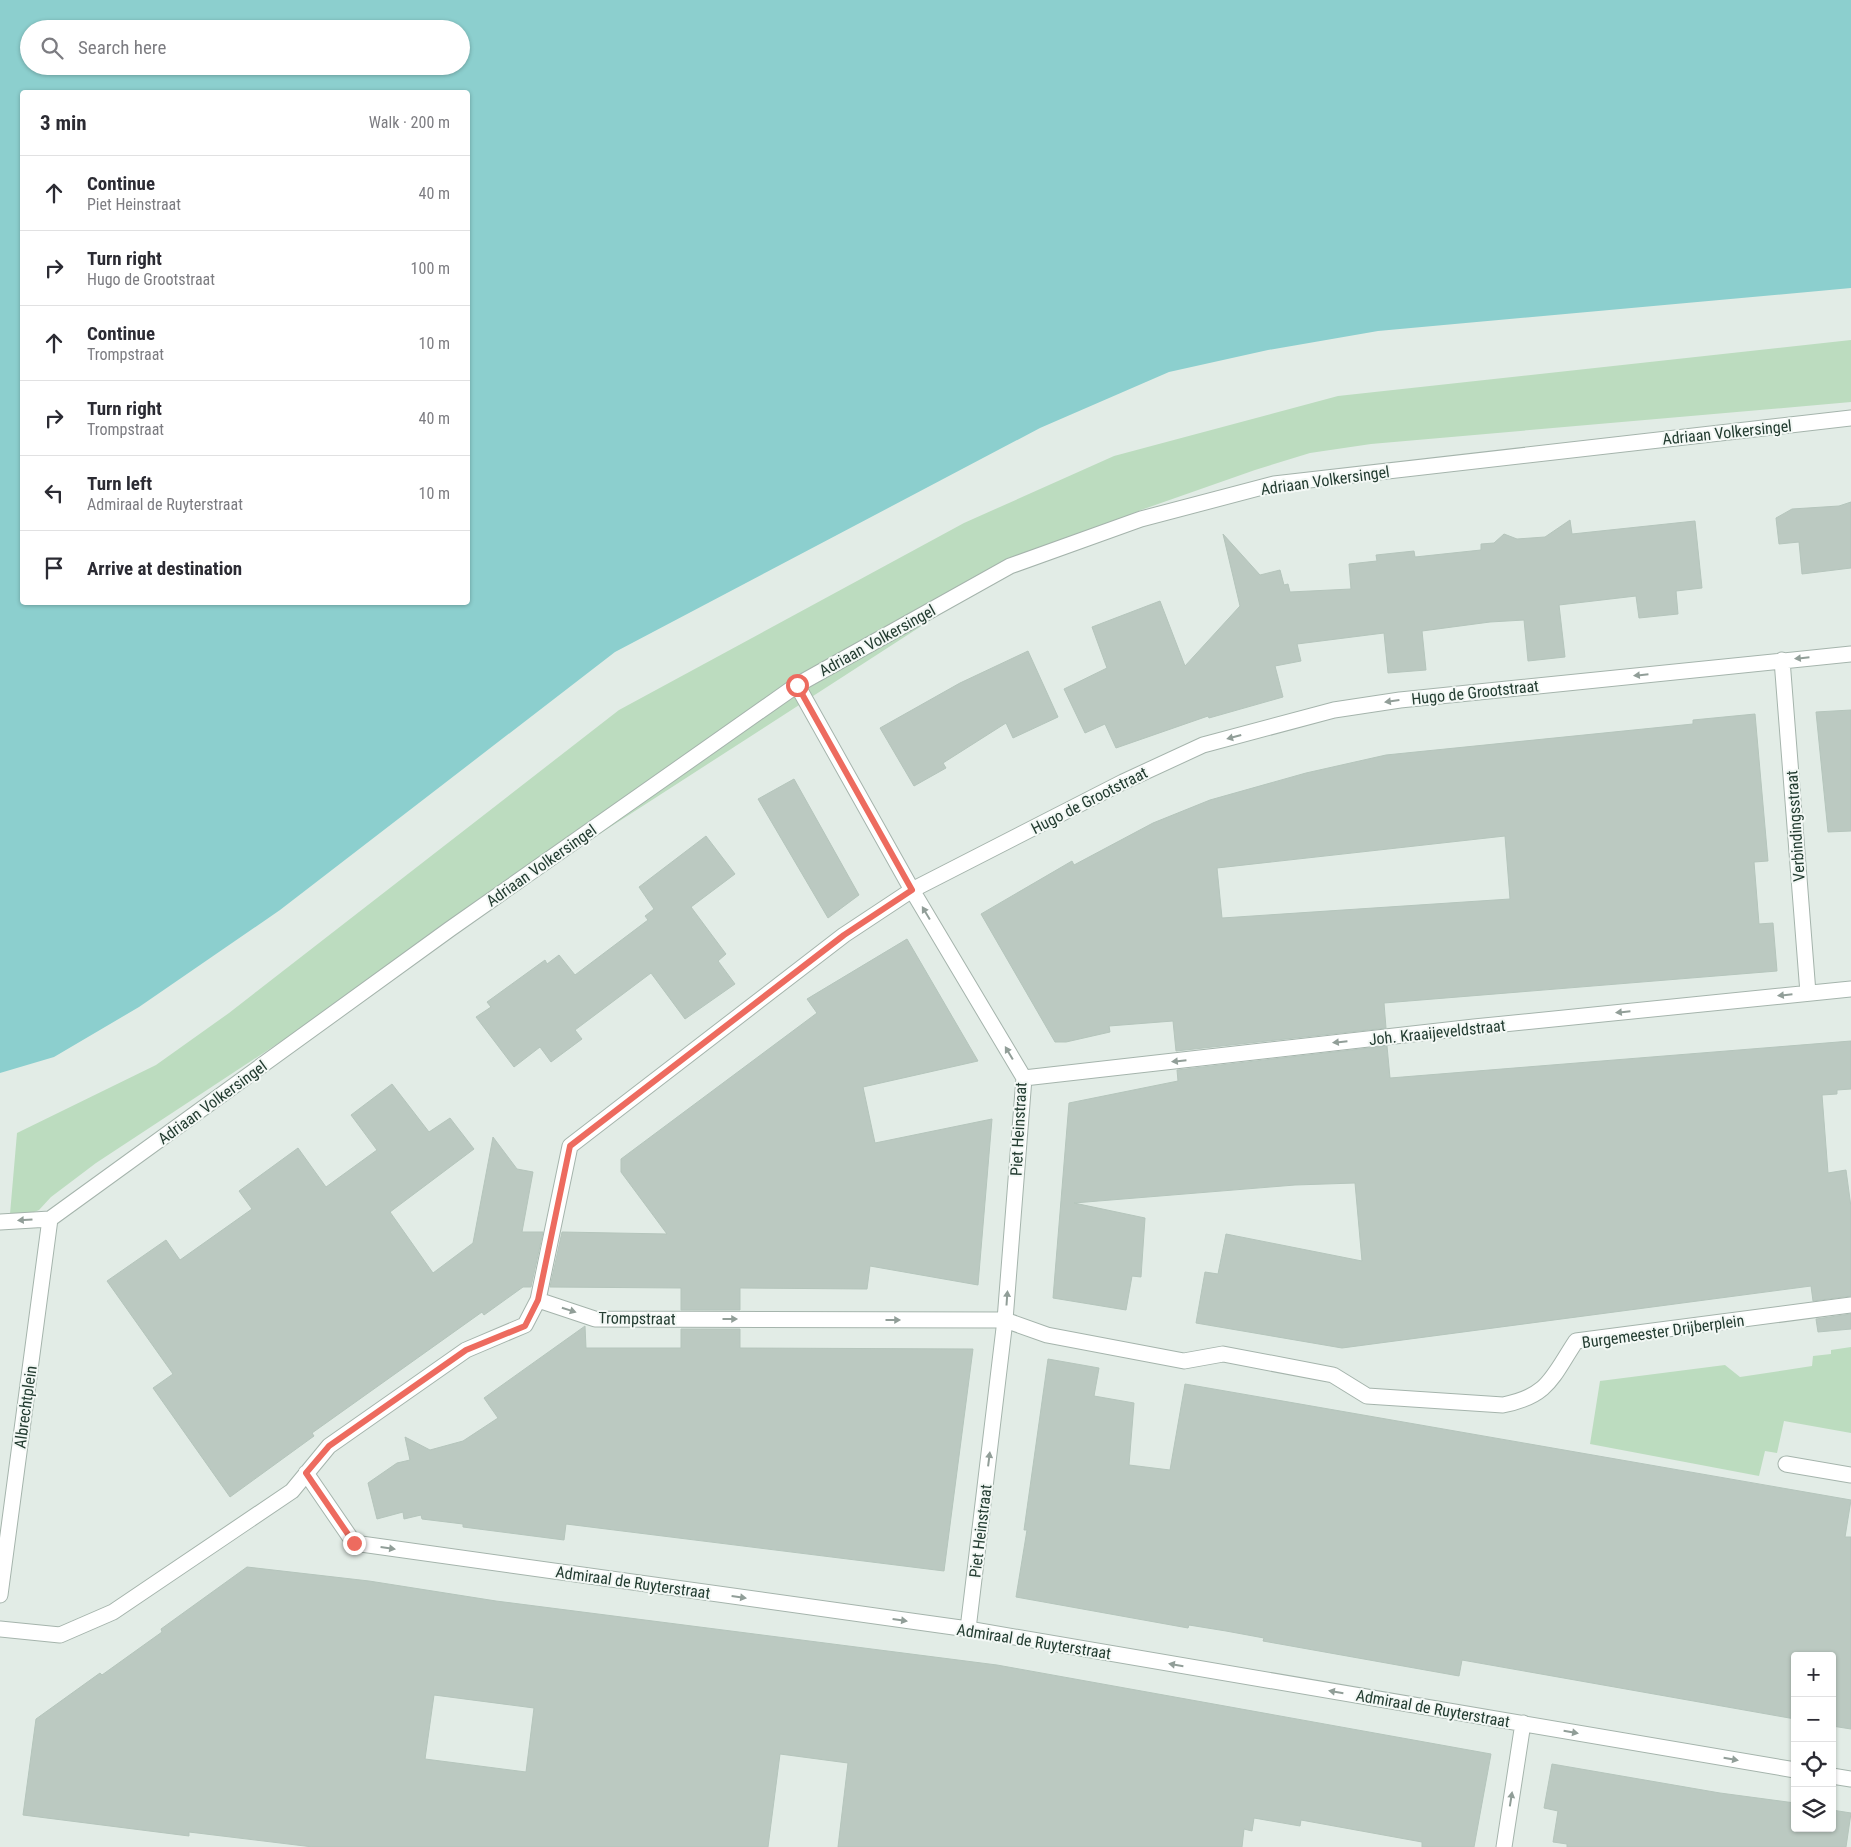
<!DOCTYPE html>
<html lang="en">
<head>
<meta charset="utf-8">
<style>
  body { margin:0; font-family:"Roboto Condensed",sans-serif; background:#f2f2f3; color:#2b2b33 }
  .controls { position:absolute; right:15px; bottom:15px; display:grid; overflow:hidden; border-radius:5px; box-shadow:0 1px 4px #0004 }
  .controls button { width:45px; height:45px; display:grid; place-items:center; padding:0; border:0; border-bottom:1px solid #e1e1e2; background:#fff; color:#2b2b33; font:25px sans-serif }
  .stop { position:absolute; width:15px; height:15px; margin:-11px; border:4px solid #ed6b5f; border-radius:50%; background:#fff }
  .stop.end { background:#ed6b5f; border-color:#fff; box-shadow:0 1px 5px #0008 }
  .list { margin:0; padding:0; list-style:none }
  h2 { display:flex; justify-content:space-between; align-items:center; height:65px; margin:0; padding:0 20px; font-size:21px }
  h2 small { font-size:16px; font-weight:400; color:#7c7c81 }
  .list li { display:grid; grid-template-columns:32px 1fr auto; gap:15px; align-items:center; box-sizing:border-box; height:75px; padding:0 20px; border-top:1px solid #e1e1e2 }
  .list b { display:block; font-size:19px; white-space:nowrap }
  .list p { margin:0; font-size:16px; white-space:nowrap; color:#7c7c81 }
  .list em { font-size:16px; font-style:normal; color:#7c7c81 }
  .icon { flex:none; width:28px; height:28px; fill:none; stroke:currentColor; stroke-width:2; stroke-linecap:round; stroke-linejoin:round }
  .map { position:relative; flex:none; width:1851px; height:1847px; overflow:hidden }
  .search { position:absolute; background:#fff; box-shadow:0 1px 4px #0004; left:20px; top:20px; width:450px; height:55px; display:flex; align-items:center; gap:12px; box-sizing:border-box; padding:0 18px; border-radius:28px; color:#7c7c81; font-size:19px }
  .panel { position:absolute; background:#fff; box-shadow:0 1px 4px #0004; left:20px; top:90px; width:450px; height:515px; border-radius:5px }
  .map>svg:first-child { display:block }
</style>
</head>
<body>
<div class="map">
<svg width="1851" height="1847" viewBox="0 0 1851 1847">
  <rect width="100%" height="100%" fill="#e2ece6"/>
  <path fill="#bcdcbf" d="M1851,340V402L1371,444L1310,453L1255,470L1141,510L1073,539L1005,572L443,935L96,1163L51,1197L39,1210L27,1215L10,1214L17,1133L156,1065L229,1013L619,710L964,523L1114,456L1338,396Z
    M1851,1347V1433L1784,1421L1777,1453L1765,1451L1759,1476L1590,1444L1600,1381L1725,1365L1740,1377L1812,1366L1813,1356L1831,1354V1350Z"/>
  <path fill="#8ccfce" fill-rule="evenodd" d="M0,0H1851V288L1378,331L1268,350L1169,372L1040,428L615,652L280,910L139,1007L54,1057L0,1073ZM29,29H461V66H29ZM22,92H468V602H22Z"/>
  <path fill="#bbc9c1" stroke="#b5c5bc" fill-rule="evenodd" d="M1851,502V568L1802,574L1799,542L1779,544L1776,518L1792,509L1839,506Z
    M1570,520L1572,534L1695,521L1702,588L1676,591L1678,614L1639,618L1636,596L1559,605L1565,657L1528,661L1524,620L1490,622L1422,631L1426,670L1388,673L1384,633L1297,644L1301,661L1275,666L1283,697L1209,718L1208,716L1116,748L1105,724L1085,733L1064,689L1107,668L1092,627L1160,601L1185,666L1240,606L1223,534L1260,575L1280,570L1284,585L1288,584L1290,592L1351,589L1349,564L1377,561L1376,555L1414,551L1415,557L1481,550V544L1494,543L1504,534L1517,539L1545,537Z
    M1028,651L1058,717L1013,738L1006,723L943,763L946,768L914,786L880,728L960,683Z
    M1851,710V831L1828,832L1816,712Z
    M1755,714L1768,861L1754,862L1759,924L1773,923L1777,971L1384,1003L1386,1028L1176,1051L1173,1021L1109,1026L1110,1032L1066,1042H1055L981,914L1072,861L1074,865L1153,823L1210,800L1306,773L1386,755L1693,724V720ZM1505,836L1510,899L1222,918L1217,868Z
    M794,779L859,895L828,918L758,799Z
    M706,836L735,874L691,907L726,954L718,961L735,984L685,1019L651,973L575,1030L582,1039L551,1062L540,1047L514,1067L476,1017L491,1007L487,1002L545,960L547,964L559,955L575,975L648,920L645,916L654,909L639,887Z
    M907,939L978,1061L863,1087L875,1143L992,1119L978,1285L870,1266L867,1289L740,1288V1310H681V1288L550,1287L562,1232L667,1234L621,1172V1159L817,1013L807,999Z
    M1851,1041V1089L1837,1090V1094L1822,1095L1828,1173L1846,1170L1851,1207V1296L1813,1301L1811,1286L1342,1348L1196,1323L1205,1272L1218,1274L1226,1234L1362,1261L1355,1183L1295,1185L1074,1203L1145,1218L1141,1277L1132,1276L1126,1310L1053,1298L1069,1103L1178,1081L1177,1070L1387,1046L1390,1078Z
    M392,1084L429,1132L450,1118L474,1149L390,1212L433,1273L473,1243L493,1137L517,1169L533,1172L522,1232H543L531,1287H523L484,1315L482,1312L312,1433L314,1436L230,1497L153,1388L173,1374L107,1281L166,1240L180,1260L252,1209L239,1191L298,1148L326,1187L377,1150L351,1115Z
    M1851,1314V1329L1818,1332L1816,1319Z
    M585,1326L586,1348H681V1329H740V1348L973,1349L944,1571L566,1524L564,1540L463,1527V1524L422,1519L421,1515L404,1519L403,1512L377,1519L368,1483L397,1463L410,1460L405,1437L430,1450L463,1441L498,1418L484,1398Z
    M1048,1359L1099,1368L1094,1396L1134,1403L1129,1465L1170,1470L1185,1384L1851,1500L1845,1537H1851V1729L1832,1726V1656H1795V1719L1462,1660L1459,1676L1263,1641L1264,1638L1226,1631L1189,1625L1188,1628L1016,1597L1027,1530H1024Z
    M247,1567L369,1581L496,1601L997,1665L1491,1754L1474,1847H1422V1842L1301,1820L1300,1826L1254,1818L1252,1831L1244,1829L1242,1847H838L848,1763L780,1754L768,1847H313L189,1832V1836L23,1815L36,1719L100,1673L102,1675L162,1632L161,1629ZM434,1695L534,1708L526,1772L425,1759Z
    M1552,1764L1720,1793L1795,1803V1828H1832V1810L1851,1813L1846,1847H1567V1844L1553,1842L1558,1811L1544,1808Z"/>
  <g fill="none" stroke-linecap="round" stroke-linejoin="round">
    <defs>
      <path id="minor" d="M1782,660L1808,993
        M797,685L912,890L1024,1078L1005,1320L968,1629
        M1024,1078L1474,1027L1851,989
        M50,1219L450,929L797,685L1010,566L1141,519L1274,484L1851,418
        M0,1222L50,1219
        M538,1300L570,1146L844,935L912,890L1123,782L1203,745L1334,710L1400,700L1851,654
        M1786,1464L1851,1475
        M306,1473L354,1543L968,1629L1795,1770
        M0,1595L50,1219
        M0,1629L60,1635L113,1612L292,1491L329,1446L466,1350L525,1325L538,1300L595,1319L1005,1320L1047,1335L1184,1361L1223,1354L1333,1375L1367,1396L1503,1405C1549,1396 1552,1377 1576,1341L1851,1305
        M1832,1776L1851,1779
        M1504,1847L1523,1723"/>
    </defs>
    <use href="#minor" stroke="#a5b4ac" stroke-width="17"/>
    <use href="#minor" stroke="#fff" stroke-width="15"/>
  </g>
  <defs><path id="oneway-solid" d="M-6-.8H1V-3.2L6.5 0L1 3.2V.8H-6Z" transform="scale(1.25)"/></defs>
  <g fill="#919e98">
    <use href="#oneway-solid" transform="translate(1802 658) rotate(174)"/>
    <use href="#oneway-solid" transform="translate(1641 675) rotate(174)"/>
    <use href="#oneway-solid" transform="translate(1392 701) rotate(172)"/>
    <use href="#oneway-solid" transform="translate(1234 737) rotate(165)"/>
    <use href="#oneway-solid" transform="translate(926 913) rotate(-121)"/>
    <use href="#oneway-solid" transform="translate(1785 995) rotate(174)"/>
    <use href="#oneway-solid" transform="translate(1623 1012) rotate(174)"/>
    <use href="#oneway-solid" transform="translate(1340 1042) rotate(174)"/>
    <use href="#oneway-solid" transform="translate(1009 1053) rotate(-121)"/>
    <use href="#oneway-solid" transform="translate(1179 1061) rotate(174)"/>
    <use href="#oneway-solid" transform="translate(25 1220) rotate(176)"/>
    <use href="#oneway-solid" transform="translate(1007 1298) rotate(-86)"/>
    <use href="#oneway-solid" transform="translate(569 1310) rotate(18)"/>
    <use href="#oneway-solid" transform="translate(730 1319)"/>
    <use href="#oneway-solid" transform="translate(893 1320)"/>
    <use href="#oneway-solid" transform="translate(989 1459) rotate(-83)"/>
    <use href="#oneway-solid" transform="translate(388 1548) rotate(8)"/>
    <use href="#oneway-solid" transform="translate(739 1597) rotate(8)"/>
    <use href="#oneway-solid" transform="translate(900 1620) rotate(8)"/>
    <use href="#oneway-solid" transform="translate(1176 1665) rotate(-170)"/>
    <use href="#oneway-solid" transform="translate(1336 1692) rotate(-170)"/>
    <use href="#oneway-solid" transform="translate(1571 1732) rotate(10)"/>
    <use href="#oneway-solid" transform="translate(1731 1759) rotate(10)"/>
    <use href="#oneway-solid" transform="translate(1511 1799) rotate(-81)"/>
  </g>
  <g fill="none" stroke-linecap="round" stroke-linejoin="round">
    <path stroke="#ed6b5f" stroke-width="6" d="M354,1543L306,1473L329,1446L466,1350L525,1326L538,1300L570,1146L844,935L912,890L797,685"/>
  </g>
  <g text-anchor="middle" stroke-width="4" stroke-linejoin="round" paint-order="stroke">
    <g font-size="16" fill="#233c31" stroke="#f3f8f5">
      <text transform="translate(1727 432) rotate(-6)" y="6">Adriaan Volkersingel</text>
      <text transform="translate(1325 480) rotate(-8)" y="6">Adriaan Volkersingel</text>
      <text transform="translate(877 640) rotate(-29)" y="6">Adriaan Volkersingel</text>
      <text transform="translate(1475 692) rotate(-6)" y="6">Hugo de Grootstraat</text>
      <text transform="translate(1089 800) rotate(-27)" y="6">Hugo de Grootstraat</text>
      <text transform="translate(1795 826) rotate(-94)" y="6">Verbindingsstraat</text>
      <text transform="translate(541 865) rotate(-35)" y="6">Adriaan Volkersingel</text>
      <text transform="translate(1437 1032) rotate(-6)" y="6">Joh. Kraaijeveldstraat</text>
      <text transform="translate(212 1102) rotate(-36)" y="6">Adriaan Volkersingel</text>
      <text transform="translate(1018 1129) rotate(-87)" y="6">Piet Heinstraat</text>
      <text transform="translate(637 1318) rotate(1)" y="6">Trompstraat</text>
      <text transform="translate(1663 1331) rotate(-8)" y="6">Burgemeester Drijberplein</text>
      <text transform="translate(25 1407) rotate(-82)" y="6">Albrechtplein</text>
      <text transform="translate(980 1531) rotate(-83)" y="6">Piet Heinstraat</text>
      <text transform="translate(633 1582) rotate(8)" y="6">Admiraal de Ruyterstraat</text>
      <text transform="translate(1034 1641) rotate(9)" y="6">Admiraal de Ruyterstraat</text>
      <text transform="translate(1433 1708) rotate(10)" y="6">Admiraal de Ruyterstraat</text>
    </g>
  </g>
</svg>
<div class="controls">
<button>+</button>
<button>−</button>
<button><svg class="icon" aria-label="locate" viewBox="0 0 24 24"><circle cx="12" cy="12" r="6"/><path d="M12 2v4M12 18v4M2 12h4M18 12h4"/></svg></button>
<button><svg class="icon" aria-label="layers" viewBox="0 0 24 24"><path d="M12 4l9 5-9 5-9-5zM3 14l9 5 9-5"/></svg></button>
</div>
<div class="stop" style="left:797px;top:685px"></div>
<div class="stop end" style="left:354px;top:1543px"></div>
<div class="search"><svg class="icon" aria-label="search" viewBox="0 0 24 24"><circle cx="10" cy="10" r="6"/><path d="M15 15l6 6"/></svg>Search here</div>
<section class="panel">
<h2>3 min<small>Walk · 200 m</small></h2>
<ul class="list">
<li><svg class="icon" aria-label="ahead" viewBox="0 0 24 24"><path d="M12 20V5M6 11l6-6 6 6"/></svg><div><b>Continue</b><p>Piet Heinstraat</p></div><em>40 m</em></li>
<li><svg class="icon" aria-label="right" viewBox="0 0 24 24"><path d="M7 20v-9h11M14 6l5 5-5 5"/></svg><div><b>Turn right</b><p>Hugo de Grootstraat</p></div><em>100 m</em></li>
<li><svg class="icon" aria-label="ahead" viewBox="0 0 24 24"><path d="M12 20V5M6 11l6-6 6 6"/></svg><div><b>Continue</b><p>Trompstraat</p></div><em>10 m</em></li>
<li><svg class="icon" aria-label="right" viewBox="0 0 24 24"><path d="M7 20v-9h11M14 6l5 5-5 5"/></svg><div><b>Turn right</b><p>Trompstraat</p></div><em>40 m</em></li>
<li><svg class="icon" aria-label="left" viewBox="0 0 24 24"><path d="M17 20v-9H6M10 6l-5 5 5 5"/></svg><div><b>Turn left</b><p>Admiraal de Ruyterstraat</p></div><em>10 m</em></li>
<li><svg class="icon" aria-label="arrive" viewBox="0 0 24 24"><path d="M6 21V4h12l-3 4 3 4H6"/></svg><div><b>Arrive at destination</b></div></li>
</ul>
</section>
</div>
</body>
</html>
